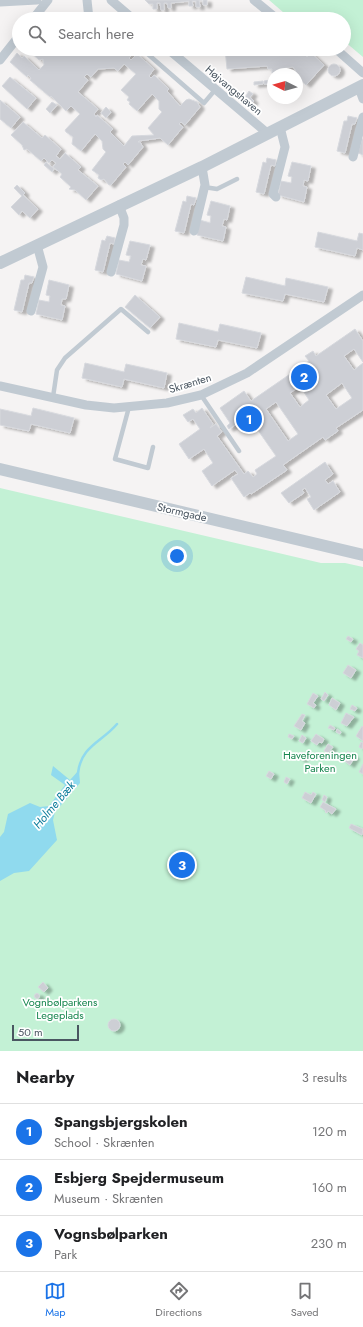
<!DOCTYPE html>
<html lang="en">
<head>
<meta charset="utf-8">
<style>
  body { margin:0; font-family:Jost,sans-serif; background:#f6f6f6; color:#202124 }
  .compass { position:absolute; left:267px; top:68px; width:36px; height:36px; border-radius:50%; background:#fff; box-shadow:0 4px 16px #0002; rotate:275deg }
  .scale { position:absolute; left:12px; bottom:10px; width:67px; box-sizing:border-box; padding-left:4px; border:2px solid #4a5661; border-top:0; font-size:11px; line-height:14px; white-space:nowrap; color:#4a5661; -webkit-text-stroke:3px #fff; paint-order:stroke }
  .you { position:absolute; left:177px; top:556px; width:14px; height:14px; margin:-10px; border:3px solid #fff; border-radius:50%; background:#1a73e8; box-shadow:0 0 0 6px #1a73e833 }
  .badge { display:grid; place-items:center; width:26px; height:26px; border-radius:50%; background:#1a73e8; color:#fff; font-size:13px; font-weight:700 }
  .pin { position:absolute; translate:-50% -50%; border:2px solid #fff; box-shadow:0 1px 4px #0006 }
  .list { margin:0; padding:0; list-style:none }
  h2 { display:flex; justify-content:space-between; align-items:center; height:52px; margin:0; padding:0 16px; font-size:17px }
  h2 small { font-size:13px; font-weight:400; color:#757577 }
  .list li { display:grid; grid-template-columns:26px 1fr auto; gap:12px; align-items:center; box-sizing:border-box; height:56px; padding:0 16px; border-top:1px solid #e0e0e0 }
  .list b { display:block; font-size:15px; white-space:nowrap }
  .list p { margin:0; font-size:13px; white-space:nowrap; color:#757577 }
  .list em { font-size:13px; font-style:normal; color:#757577 }
  .icon { flex:none; width:22px; height:22px; fill:none; stroke:currentColor; stroke-width:2; stroke-linecap:round; stroke-linejoin:round }
  .map { position:relative; flex:none; width:363px; height:1051px; overflow:hidden }
  .search { position:absolute; background:#fff; box-shadow:0 4px 16px #0002; left:12px; right:12px; top:12px; height:44px; display:flex; align-items:center; gap:10px; box-sizing:border-box; padding:0 14px; border-radius:22px; color:#757577; font-size:15px }
  .sheet { height:220px; background:#fff }
  nav { display:flex; justify-content:space-around; align-items:center; box-sizing:border-box; height:56px; border-top:1px solid #e0e0e0; background:#fff; font-size:11px; color:#757577 }
  nav a { display:grid; justify-items:center; gap:2px }
  nav .on { color:#1a73e8 }
  .map>svg:first-child { display:block }
</style>
</head>
<body>
<div class="map">
<svg width="363" height="1051" viewBox="0 0 363 1051">
  <defs>
    <filter id="shadow"><feDropShadow dx="4.5" dy="2.5" stdDeviation="1" flood-color="#0004"/></filter>
  </defs>
  <rect width="100%" height="100%" fill="#f5f3f3"/>
  <path fill="#c3f1d5" d="M269,0H363V57L344,41V19H291Z
    M0,488L321,563H345L363,567V1051H0Z"/>
  <path fill="#90daee" d="M53,766L70,780L79,770L80,783L55,812L53,820L57,840L29,871L14,873L0,881V837L4,832L8,814L30,803L40,807L49,806L65,785L51,775Z"/>
  <g fill="none" stroke-linecap="round" stroke-linejoin="round">
    <path stroke="#90daee" stroke-width="2.5" d="M78,773C81,746 102,742 117,724"/>
  </g>
  <path fill="#cdcfd5" stroke="#d7d9de" fill-rule="evenodd" filter="url(#shadow)" d="M145,0H202H199L200,7H196V1H192L193,6H189V1L171,3V8H168L167,3H164V10H161L160,3H157V9H153V4H149Z
    M203,0H207V5H203Z
    M27,49H132L135,52L129,58L131,60L137,54L154,69L149,76L151,78L154,75L169,89L167,91L180,106L186,100L189,99L197,102L200,107L185,125L181,122L179,124L183,127L168,145L160,138L139,141L138,142H140L143,147L128,165L125,162L123,164L126,167L111,185H109L104,179L101,180L98,178L99,175L92,170L106,152L103,149L102,141L95,134L81,151L72,144L73,137L66,132L65,130L80,114L71,106L66,111L51,96L50,97L30,80L31,78L28,75L27,77L10,62L17,53L22,58L24,56L39,70L44,65L43,59L39,60ZM124,64L136,74L121,90L129,97L127,100L130,102L129,104L137,111L152,94L159,101V109L162,112L148,128L154,135L132,136L124,146L110,132L113,129L97,115L96,117L94,114L98,109L78,92L88,80L84,77L87,74L91,77L98,69L114,68L118,71Z
    M225,49H267V52L299,49L307,57L311,53L324,65L306,85L297,77V74L293,73L296,71L293,67L285,68V72L272,73V69H268L267,66L227,69Z
    M328 70a6 6 0 1 1 12 0a6 6 0 1 1-12 0Z
    M10,77L36,98L27,109L2,86Z
    M270,80V84H264V81Z
    M263,81V84L254,85V82Z
    M249,91L253,94L250,97L254,101L250,105L244,99Z
    M0,100L20,117L11,128L0,119Z
    M52,102L57,105L50,113L46,109Z
    M106,107L111,112L106,118L101,113Z
    M348,116L357,118L355,124H352L345,153L337,151L344,121H347Z
    M23,122L42,138L45,135L61,149L56,156L60,159L65,153L81,167L78,170L98,186L86,200L75,190L69,189L71,187L60,177L62,174L53,167L56,163L52,160L49,163L44,158L41,161L27,149L24,150L22,145L11,135Z
    M362,139H363V155L358,153Z
    M267,158L276,160L275,166L271,165L264,194L256,192L263,162L266,163Z
    M46,162L54,169L52,172L44,165Z
    M292,162L311,166L308,181L304,180L303,186L307,187L304,202L278,195L281,181L291,183L292,177L288,176Z
    M17,185L25,193L23,195L38,209L30,218L22,211L19,215L11,207L22,196L14,188Z
    M187,196L196,198L194,205L191,204L184,233L175,231L183,201L186,202Z
    M211,201L230,206L227,220L224,219L222,226L226,227L223,241L197,235L200,220L210,223L211,216L207,215Z
    M318,232L357,241L359,233L363,234V250L357,248L355,256L315,247Z
    M107,236L115,238L114,244L110,243L103,272L95,270L102,240L105,241Z
    M130,241L150,245L146,260L143,259L141,265L146,266L142,281L116,274L119,260L129,262L131,256L126,255Z
    M25,275L34,277L32,283H29L22,312L14,310L21,280H24Z
    M246,277L285,286L286,278L328,287L324,302L285,294L283,301L242,293Z
    M49,280L69,285L66,299H62L61,305L65,306L62,320L36,314L39,300L49,302L50,296L46,295Z
    M135,295L160,317L150,328L125,307Z
    M179,323L218,332L220,324L261,333L257,348L218,340L216,347L176,339Z
    M355,329L363,341V362L354,349L344,356L354,370L363,363V410L336,428L338,431L325,440L323,437L283,465L287,470L251,494L250,493L244,497L231,478L238,474L235,470L212,486L202,471L213,463L204,449L189,459L179,444L200,429L193,419L188,422L183,415L193,409L196,413L202,408L213,424L210,428L216,424L222,432L217,436L244,474L248,471L253,477L257,474L255,470L276,456L248,416L229,429L227,426L230,423L220,408L244,391L251,401L309,361L305,356L313,351L316,356ZM342,383L352,398L336,409L326,395ZM300,386L309,400L300,407L290,393ZM276,402L298,434L288,441L266,409Z
    M85,363L124,372L126,364L167,373L164,388L124,379L122,387L82,378Z
    M33,408L74,418L70,433L31,424L29,431L0,425V409L31,416Z
    M325,462L333,474L325,480L328,484L333,481L340,492L314,510L307,499L311,497L305,488L302,490L304,493L289,503L281,493Z
    M348,636L353,639L351,642L346,639Z
    M360,643L363,645V658L357,655L359,651L356,649Z
    M348,665L356,670L351,678L343,673Z
    M325,692L328,695L324,701L321,699Z
    M313,693L318,696L313,703L316,705L314,708L307,704Z
    M332,698L340,703L336,710L329,705Z
    M352,705L357,708L355,711L350,709Z
    M346,713L354,717L347,726L341,723Z
    M302,714L305,715L302,721L305,723L301,730L294,726Z
    M330,725L335,728L334,730L328,728Z
    M362,726L363,727V741L356,736Z
    M337,729L341,732L340,734L336,732Z
    M289,734L294,736L292,739L288,737Z
    M316,734L324,739L322,743L319,742L317,745L311,741Z
    M302,735L306,738L303,743L299,741Z
    M361,742L363,743L362,749L359,747Z
    M328,744L333,747L328,753L324,751Z
    M348,751L355,757L350,765L343,760Z
    M301,752L305,754L302,760L298,757Z
    M363,764V774L359,772Z
    M269,771L274,774L271,779L266,776Z
    M286,777L290,779L287,784L284,782Z
    M305,792L311,795L313,792L316,794L311,803L302,798Z
    M324,795L327,797L325,802L322,800Z
    M323,802L336,809L332,814L328,811L327,813L325,812L326,811L320,807Z
    M351,824L363,829L362,835L349,828Z
    M43,982L48,988L44,992L38,987Z
    M34.5 996a2.5 2.5 0 1 1 5 0a2.5 2.5 0 1 1-5 0Z
    M108 1025a6 6 0 1 1 12 0a6 6 0 1 1-12 0Z"/>
  <g fill="none" stroke-linecap="round" stroke-linejoin="round">
    <path stroke="#c1cad2" stroke-width="4.5" d="M142,49L204,103L215,90
      M178,57L184,49
      M204,187L217,189L237,179
      M201,395L239,451
      M53,397L57,370L65,358L121,309L148,332
      M129,407L115,459L148,468L153,447"/>
    <path stroke="#c1cad2" stroke-width="9" d="M87,0L89,19
      M111,0L133,19
      M254,0L277,19
      M0,2L37,0
      M33,19L48,0
      M168,49L267,133
      M336,49L363,73
      M0,60L19,36
      M359,88L363,99
      M353,157L363,117
      M276,197L273,194L285,147L280,127
      M194,231L205,185L202,167
      M111,272L124,225V218L119,205
      M31,311L43,267L37,245
      M0,386L86,405L114,408L167,403L201,395L247,373L363,295"/>
    <path stroke="#c1cad2" stroke-width="12" d="M0,263L202,167L363,85
      M0,469L363,555"/>
  </g>
  <g text-anchor="middle" stroke-width="3.5" stroke-linejoin="round" paint-order="stroke">
    <g font-size="11" fill="#4a5661" stroke="#fff">
      <text transform="translate(234 90) rotate(40)" y="4">Højvangshaven</text>
      <text transform="translate(190 383) rotate(-17)" y="4">Skrænten</text>
      <text transform="translate(182 512) rotate(13)" y="4">Stormgade</text>
    </g>
    <g font-size="11" fill="#17864f" stroke="#fff">
      <text x="320" y="759">Haveforeningen<tspan x="320" dy="13">Parken</tspan></text>
      <text x="60" y="1006">Vognbølparkens<tspan x="60" dy="13">Legeplads</tspan></text>
    </g>
    <g font-size="12" font-style="italic" fill="#0c7c9b" stroke="#fff">
      <text transform="translate(54 805) rotate(-50)" y="4">Holme Bæk</text>
    </g>
  </g>
</svg>
<svg class="compass" viewBox="-18 -18 36 36"><path d="M0-13l5 13h-10z" fill="#e53935"/><path d="M0 13l5-13h-10z" fill="#757577"/></svg>
<div class="scale">50 m</div>
<div class="you"></div>
<div class="pin badge" style="left:249px;top:419px">1</div>
<div class="pin badge" style="left:304px;top:377px">2</div>
<div class="pin badge" style="left:182px;top:865px">3</div>
<div class="search"><svg class="icon" aria-label="search" viewBox="0 0 24 24"><circle cx="10" cy="10" r="6"/><path d="M15 15l6 6"/></svg>Search here</div>
</div>
<section class="sheet">
<h2>Nearby<small>3 results</small></h2>
<ul class="list">
<li><span class="badge">1</span><div><b>Spangsbjergskolen</b><p>School · Skrænten</p></div><em>120 m</em></li>
<li><span class="badge">2</span><div><b>Esbjerg Spejdermuseum</b><p>Museum · Skrænten</p></div><em>160 m</em></li>
<li><span class="badge">3</span><div><b>Vognsbølparken</b><p>Park</p></div><em>230 m</em></li>
</ul>
</section>
<nav>
<a class="on"><svg class="icon" aria-label="map" viewBox="0 0 24 24"><path d="M3 6l6-2 6 2 6-2v14l-6 2-6-2-6 2zM9 4v14M15 6v14"/></svg>Map</a>
<a><svg class="icon" aria-label="directions" viewBox="0 0 24 24"><path d="M12 3l9 9-9 9-9-9zM9 14v-3h6M13 9l2 2-2 2"/></svg>Directions</a>
<a><svg class="icon" aria-label="saved" viewBox="0 0 24 24"><path d="M7 4h10v16l-5-4-5 4z"/></svg>Saved</a>
</nav>
</body>
</html>
